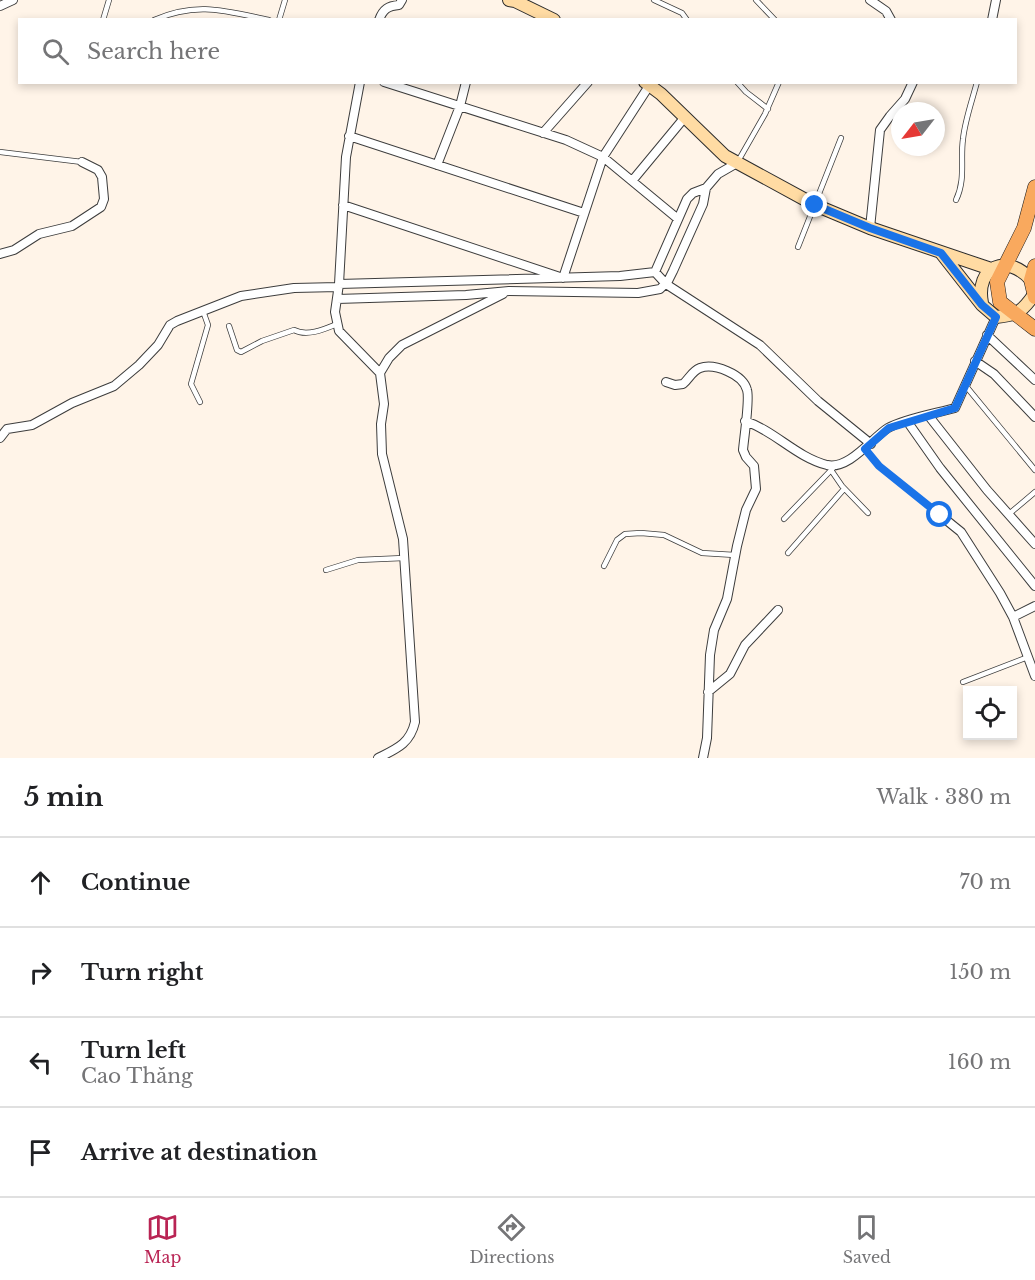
<!DOCTYPE html>
<html lang="en">
<head>
<meta charset="utf-8">
<style>
  body { margin:0; font-family:"Libre Baskerville",serif; background:#f6f6f6; color:#202124 }
  .controls { position:absolute; right:18px; bottom:18px; display:grid; overflow:hidden; border-radius:0px; box-shadow:0 3px 9px #0003 }
  .controls button { width:54px; height:54px; display:grid; place-items:center; padding:0; border:0; border-bottom:2px solid #e0e0e0; background:#fff; color:#202124; font:30px sans-serif }
  .compass { position:absolute; left:891px; top:102px; width:54px; height:54px; border-radius:50%; background:#fff; box-shadow:0 3px 9px #0003; rotate:239deg }
  .stop { position:absolute; width:18px; height:18px; margin:-14px; border:4px solid #1a73e8; border-radius:50%; background:#fff }
  .stop.end { background:#1a73e8; border-color:#fff; box-shadow:0 2px 6px #0008 }
  .list { margin:0; padding:0; list-style:none }
  h2 { display:flex; justify-content:space-between; align-items:center; height:78px; margin:0; padding:0 24px; font-size:26px }
  h2 small { font-size:20px; font-weight:400; color:#757577 }
  .list li { display:grid; grid-template-columns:39px 1fr auto; gap:18px; align-items:center; box-sizing:border-box; height:90px; padding:0 24px; border-top:2px solid #e0e0e0 }
  .list b { display:block; font-size:22px; white-space:nowrap }
  .list p { margin:0; font-size:20px; white-space:nowrap; color:#757577 }
  .list em { font-size:20px; font-style:normal; color:#757577 }
  .icon { flex:none; width:33px; height:33px; fill:none; stroke:currentColor; stroke-width:2; stroke-linecap:round; stroke-linejoin:round }
  .map { position:relative; flex:none; width:1035px; height:758px; overflow:hidden }
  .search { position:absolute; background:#fff; box-shadow:0 3px 9px #0003; left:18px; right:18px; top:18px; height:66px; display:flex; align-items:center; gap:15px; box-sizing:border-box; padding:0 21px; border-radius:0px; color:#757577; font-size:22px }
  .sheet { height:438px; background:#fff }
  nav { display:flex; justify-content:space-around; align-items:center; box-sizing:border-box; height:84px; border-top:2px solid #e0e0e0; background:#fff; font-size:16px; color:#757577 }
  nav a { display:grid; justify-items:center; gap:3px }
  nav .on { color:#b92454 }
  .map>svg:first-child { display:block }
</style>
</head>
<body>
<div class="map">
<svg width="1035" height="758" viewBox="0 0 1035 758">
  <rect width="100%" height="100%" fill="#fff4e8"/>
  <g fill="none" stroke-linecap="round" stroke-linejoin="round">
    <defs>
      <path id="lane" d="M654,0L682,13L687,20
        M756,0L775,20
        M103,20L109,0
        M154,20C197,1 226,11 269,20
        M279,20L285,0
        M737,82L746,92L768,109
        M0,152L82,162
        M737,163L765,114L779,82
        M956,200C966,179 960,160 963,139C965,120 972,101 977,82
        M798,247L841,138
        M229,326L237,350L241,352L262,341L294,330C307,337 325,329 337,324
        M965,385L1035,470
        M200,402L191,384L208,325L203,311
        M865,449L879,466L940,515
        M831,470L842,486L868,513
        M1009,514L1035,492
        M784,519L836,465
        M788,553L844,489
        M604,566L617,540L625,534L641,533L664,535L702,553L735,555
        M326,570L358,560L404,558
        M963,682L1028,657"/>
      <path id="street" d="M870,0L886,11L891,20
        M0,6L13,0
        M379,20C383,9 388,6 399,5L402,0
        M992,20L996,0
        M360,82L346,157L339,284L335,312L339,331L380,373L384,404L381,424L382,454L403,539L415,722C410,744 396,749 378,758
        M384,82L566,140L603,157L678,219
        M543,133L588,82
        M349,136L584,213
        M437,165L460,106L466,82
        M632,181L685,117
        M343,205L563,278L603,157L649,86
        M870,228L880,130L890,116L905,99L913,82
        M0,254L14,250L39,234L72,226L101,207L104,199L102,177L98,170L82,162
        M655,272L666,284L760,345L818,401L871,444
        M339,284L620,276L655,272L687,199L693,193L706,188
        M337,299L466,295L509,291L638,293L660,289L668,281L673,271L703,204L706,188L718,174L737,163
        M987,335L1035,380
        M975,361L994,374L1035,417
        M380,373L389,358L402,345L503,294
        M666,382L675,385L683,384C689,379 692,371 700,368C714,363 743,374 747,390C750,399 744,438 743,450L746,457L754,466L756,489L746,510L737,546L727,599L714,630L710,655L707,738L703,758
        M928,415L987,490L1035,544
        M745,421C775,431 796,457 827,465C849,470 872,438 888,428C903,419 937,413 955,408L996,317
        M907,421L940,468L1035,586
        M0,438L7,429L32,425L72,403L114,386L139,365L158,345L170,325L177,321L241,296L294,288L338,287
        M940,515L961,532L1000,593L1013,617L1035,676
        M1013,617L1035,606
        M708,692L730,674L745,645L778,610"/>
      <path id="secondary" d="M509,0L515,1L554,20
        M645,82L661,94L725,156L815,205L870,228L991,269
        M942,254L982,305L996,317C1016,315 1021,313 1033,296
        M982,303C975,267 1007,252 1031,280"/>
      <path id="primary" d="M1035,187L1024,228L997,282L1000,302L1035,329
        M1035,266L1031,280L1035,297"/>
    </defs>
    <use href="#lane" stroke="#3d3d3d" stroke-width="6"/>
    <use href="#street" stroke="#3d3d3d" stroke-width="10"/>
    <use href="#secondary" stroke="#2c2c2c" stroke-width="14"/>
    <use href="#primary" stroke="#1b1b1b" stroke-width="15"/>
    <use href="#lane" stroke="#fff" stroke-width="4.5"/>
    <use href="#street" stroke="#fff" stroke-width="8"/>
    <use href="#secondary" stroke="#ffdba3" stroke-width="12"/>
    <use href="#primary" stroke="#f9a95e" stroke-width="14"/>
  </g>
  <g fill="none" stroke-linecap="round" stroke-linejoin="round">
    <path stroke="#1a73e8" stroke-width="8" d="M815,205L870,228L941,253L982,305L996,317L955,408L889,428L865,449L879,466L940,515"/>
  </g>
</svg>
<div class="controls">
<button><svg class="icon" aria-label="locate" viewBox="0 0 24 24"><circle cx="12" cy="12" r="6"/><path d="M12 2v4M12 18v4M2 12h4M18 12h4"/></svg></button>
</div>
<svg class="compass" viewBox="-18 -18 36 36"><path d="M0-13l5 13h-10z" fill="#e53935"/><path d="M0 13l5-13h-10z" fill="#757577"/></svg>
<div class="stop" style="left:940px;top:515px"></div>
<div class="stop end" style="left:815px;top:205px"></div>
<div class="search"><svg class="icon" aria-label="search" viewBox="0 0 24 24"><circle cx="10" cy="10" r="6"/><path d="M15 15l6 6"/></svg>Search here</div>
</div>
<section class="sheet">
<h2>5 min<small>Walk · 380 m</small></h2>
<ul class="list">
<li><svg class="icon" aria-label="ahead" viewBox="0 0 24 24"><path d="M12 20V5M6 11l6-6 6 6"/></svg><div><b>Continue</b></div><em>70 m</em></li>
<li><svg class="icon" aria-label="right" viewBox="0 0 24 24"><path d="M7 20v-9h11M14 6l5 5-5 5"/></svg><div><b>Turn right</b></div><em>150 m</em></li>
<li><svg class="icon" aria-label="left" viewBox="0 0 24 24"><path d="M17 20v-9H6M10 6l-5 5 5 5"/></svg><div><b>Turn left</b><p>Cao Thắng</p></div><em>160 m</em></li>
<li><svg class="icon" aria-label="arrive" viewBox="0 0 24 24"><path d="M6 21V4h12l-3 4 3 4H6"/></svg><div><b>Arrive at destination</b></div></li>
</ul>
</section>
<nav>
<a class="on"><svg class="icon" aria-label="map" viewBox="0 0 24 24"><path d="M3 6l6-2 6 2 6-2v14l-6 2-6-2-6 2zM9 4v14M15 6v14"/></svg>Map</a>
<a><svg class="icon" aria-label="directions" viewBox="0 0 24 24"><path d="M12 3l9 9-9 9-9-9zM9 14v-3h6M13 9l2 2-2 2"/></svg>Directions</a>
<a><svg class="icon" aria-label="saved" viewBox="0 0 24 24"><path d="M7 4h10v16l-5-4-5 4z"/></svg>Saved</a>
</nav>
</body>
</html>
